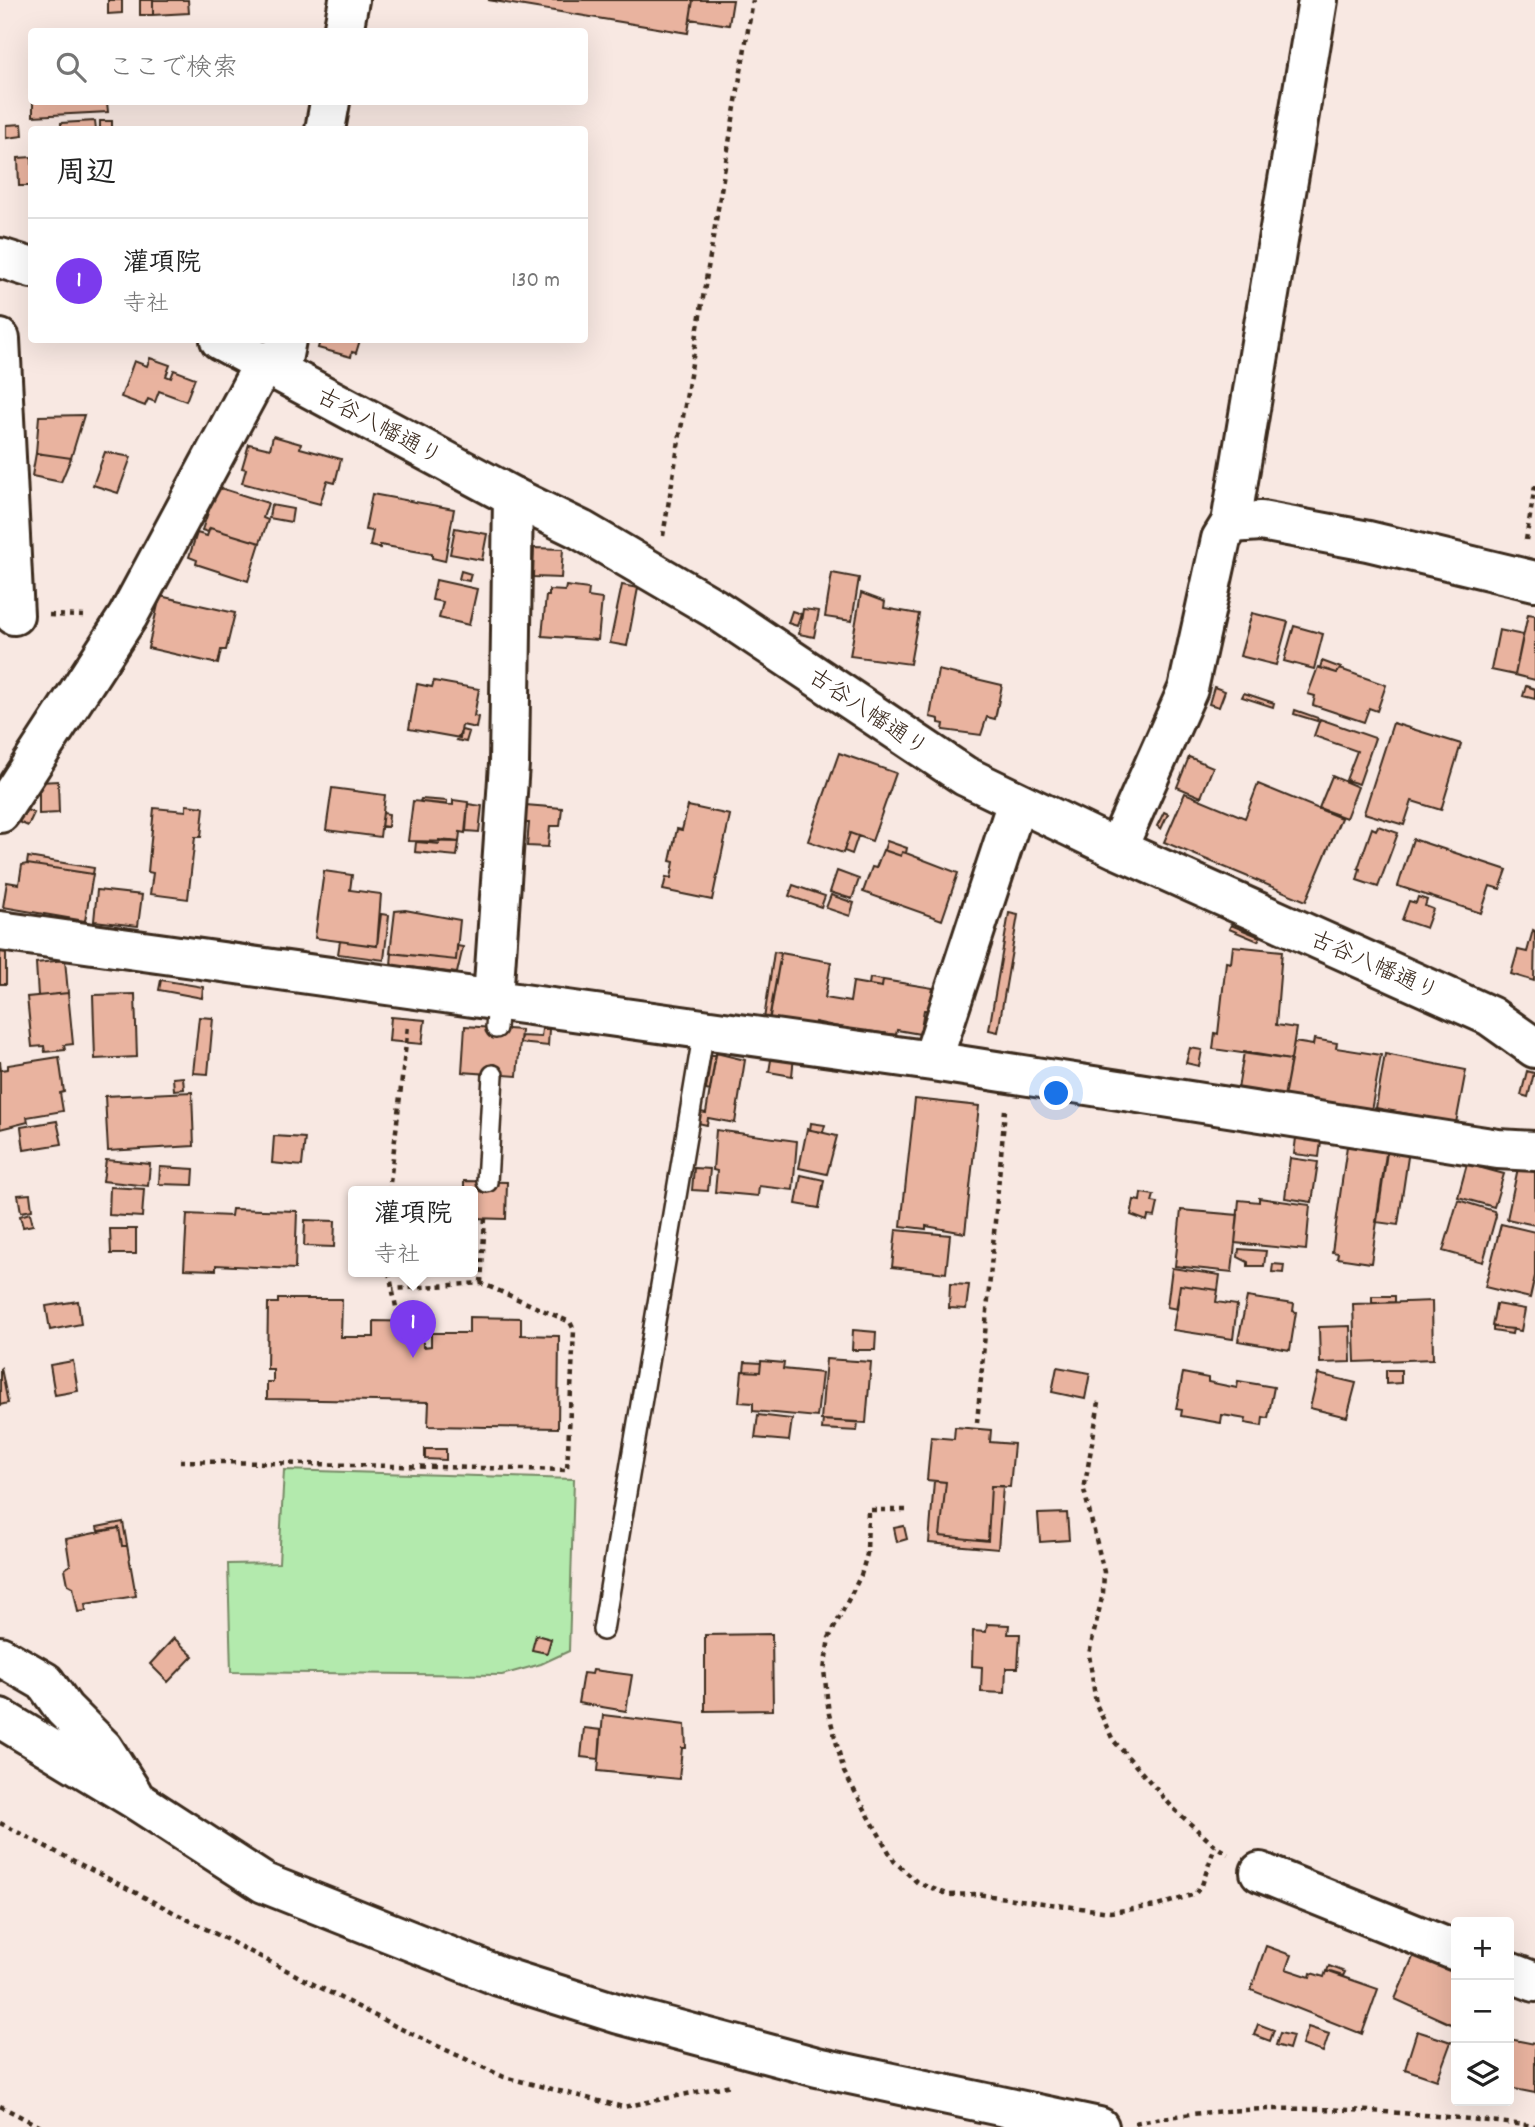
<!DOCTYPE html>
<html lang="ja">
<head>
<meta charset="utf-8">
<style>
  body { margin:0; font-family:Dekko,"Klee One",sans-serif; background:#f6f6f6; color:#222 }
  .controls { position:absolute; right:21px; bottom:21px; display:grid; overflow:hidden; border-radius:7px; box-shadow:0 7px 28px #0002 }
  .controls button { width:63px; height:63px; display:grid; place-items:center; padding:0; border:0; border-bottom:2px solid #e0e0e0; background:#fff; color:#222; font:35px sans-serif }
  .you { position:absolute; left:1057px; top:1094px; width:24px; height:24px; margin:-18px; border:5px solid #fff; border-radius:50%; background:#1a73e8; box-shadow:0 0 0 10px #1a73e833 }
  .badge { display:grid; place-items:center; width:46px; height:46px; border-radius:50%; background:#7c3aed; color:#fff; font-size:23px; font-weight:700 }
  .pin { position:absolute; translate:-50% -58px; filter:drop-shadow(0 2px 4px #0008) }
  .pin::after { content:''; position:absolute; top:37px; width:24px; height:21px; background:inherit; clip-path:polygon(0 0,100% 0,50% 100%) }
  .popup { position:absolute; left:348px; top:1186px; width:130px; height:91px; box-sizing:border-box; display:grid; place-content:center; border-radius:7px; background:#fff; filter:drop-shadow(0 2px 5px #0005); font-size:23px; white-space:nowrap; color:#767676 }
  .popup b { font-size:26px; color:#222 }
  .popup::after { content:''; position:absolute; left:50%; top:100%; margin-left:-14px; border:14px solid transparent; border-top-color:#fff }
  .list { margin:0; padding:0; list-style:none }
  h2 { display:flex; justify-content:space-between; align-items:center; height:91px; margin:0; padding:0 28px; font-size:30px }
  h2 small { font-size:23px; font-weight:400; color:#767676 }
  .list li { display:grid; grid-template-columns:46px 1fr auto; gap:21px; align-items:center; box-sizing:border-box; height:126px; padding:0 28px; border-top:2px solid #e0e0e0 }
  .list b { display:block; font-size:26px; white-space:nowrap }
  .list p { margin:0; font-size:23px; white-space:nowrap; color:#767676 }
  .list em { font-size:23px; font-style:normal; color:#767676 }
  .icon { flex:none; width:38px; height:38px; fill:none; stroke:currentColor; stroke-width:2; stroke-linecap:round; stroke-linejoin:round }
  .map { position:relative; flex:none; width:1535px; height:2127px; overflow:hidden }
  .search { position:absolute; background:#fff; box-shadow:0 7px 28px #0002; left:28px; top:28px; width:560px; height:77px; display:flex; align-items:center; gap:18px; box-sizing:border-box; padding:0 24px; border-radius:7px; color:#767676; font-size:26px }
  .panel { position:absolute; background:#fff; box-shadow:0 7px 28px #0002; left:28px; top:126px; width:560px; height:217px; border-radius:7px }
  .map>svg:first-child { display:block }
</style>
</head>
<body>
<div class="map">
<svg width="1535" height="2127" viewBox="0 0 1535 2127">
  <rect width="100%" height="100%" fill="#f8e8e2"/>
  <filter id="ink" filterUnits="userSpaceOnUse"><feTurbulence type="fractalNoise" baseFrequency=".0143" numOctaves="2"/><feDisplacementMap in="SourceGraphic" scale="14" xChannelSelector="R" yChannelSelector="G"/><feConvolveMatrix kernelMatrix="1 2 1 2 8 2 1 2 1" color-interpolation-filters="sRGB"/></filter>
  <g filter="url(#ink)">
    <path fill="#b3eaad" stroke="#778a66" stroke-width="2" d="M284,1470L574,1479L569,1651L541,1664L502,1675L231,1672L228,1564L279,1563Z"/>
    <path fill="#e9b39f" stroke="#3b2a1e" stroke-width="2" d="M108,0H122V13L108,14Z
      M140,0H153V15H140Z
      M153,0H188L189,13L153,15Z
      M488,0H693L688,33Z
      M693,0H733L729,25L690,19Z
      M33,102H107L108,112L33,116Z
      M95,121L96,130H61V123Z
      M100,121H112V129H100Z
      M22,124L23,136L7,138V125Z
      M32,157V186H19L18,158Z
      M320,340H360L356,353L352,352L351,357L318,348Z
      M150,358L170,365L166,376L171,378L174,370L195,378L186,401L159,391L155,402L148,399L145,406L121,397L134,361L147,366Z
      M84,415L71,458L36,453L39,416Z
      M273,436L301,444L300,448L341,459L335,483L327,481L320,504L242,483L246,469L242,468L249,444L270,449Z
      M105,452L131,457L118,493L93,485Z
      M36,453L71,458L61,482L32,476Z
      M217,487L268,503L263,518L268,520L260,543L210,528L208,532L202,530Z
      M372,494L454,509L445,561L432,558V554L380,545V548L370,546L373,531L365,530Z
      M271,505L293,509L291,522L269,518Z
      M210,528L260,543L248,581L196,564L197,560L189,557L197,533L207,536Z
      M455,528L487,534L482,560L450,554Z
      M534,548L563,549L561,578L533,577Z
      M461,571L471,574L469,581L459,579Z
      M832,573L859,578L852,621L825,617Z
      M436,580L477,589L469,625L439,618L443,602L432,600Z
      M622,585L638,588L627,646L610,643Z
      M566,586L589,589L588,597L602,599L598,640L542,636L546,596H549V590L565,591Z
      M861,593L885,602L884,608L919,614L910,664L850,656Z
      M160,596L235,613L226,650H221L218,664L148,648Z
      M803,609L819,611L814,637L799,634Z
      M792,611L801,614L797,626L788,623Z
      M1252,613L1288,622L1276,665L1240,656Z
      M1528,614L1535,615V680L1515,675Z
      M1294,626L1323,634L1314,669L1284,661Z
      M1499,630L1523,635L1515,675L1491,670Z
      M1322,661L1341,668L1337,673L1320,668Z
      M1318,667L1337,673L1340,669L1386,685L1377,711L1369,708L1364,722L1313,705L1315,696L1308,694Z
      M938,670L1002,685L995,719L987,717L981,735L943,730L944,724L939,723V719L930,717Z
      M434,681L479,689L474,716L478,717L476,728L462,725L460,738L409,729L417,684L432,687Z
      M1526,686L1535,689V699L1523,696Z
      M1214,687L1225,691L1219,707L1209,704Z
      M1244,693L1274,703L1273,707L1242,697Z
      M1295,710L1318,718L1317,721L1294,714Z
      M1320,719L1375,738L1359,784L1346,780L1357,751L1314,736Z
      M1393,723L1461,744L1441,810L1412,801L1404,825L1364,813Z
      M462,730L469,732L466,742L456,740Z
      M839,753L896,773L872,841L850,833L843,853L808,841Z
      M1189,757L1213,767L1201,797L1177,787Z
      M1332,776L1358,787L1346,818L1319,808Z
      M58,781L59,813L39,814V782Z
      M1258,784L1341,818L1306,901L1164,842L1185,793L1245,818Z
      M332,788L385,795L380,837L326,830Z
      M421,799L447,801V805L420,802Z
      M453,800L468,802L465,833L460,832L459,842L408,841L413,801L453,805Z
      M468,804L482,806L479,832L466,831Z
      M186,805L204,807L201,837H195L188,899L150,894L153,873L148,872L154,808L186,811Z
      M525,805L562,808L560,826H550L548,847L527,846L529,823H524Z
      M688,806L730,815L712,900L663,890L666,877L671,878L674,862L670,861L677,829L682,830Z
      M20,807L34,813L28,826L14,820Z
      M1164,812L1168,814L1161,829L1157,826Z
      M383,813L389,814L388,827L381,826Z
      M1378,826L1398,833L1378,887L1357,880L1360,869L1358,868L1372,828L1376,830Z
      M850,833L858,836L852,854L844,851Z
      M1413,839L1507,870L1500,889L1490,886L1481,913L1398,886Z
      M439,840L459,842L457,856L415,852L416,842L439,844Z
      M887,841L907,848L906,853L902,852L901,856L884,850Z
      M883,850L901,856L902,852L906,853L958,873L942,920L863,892L872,867L876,868Z
      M28,857L94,868L93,874L27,864Z
      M27,864L93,874L85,921L3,907L7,882L19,884L22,865Z
      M324,871L352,875L350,890L381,894L377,946L315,938Z
      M837,871L859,879L852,899L830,892Z
      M793,885L825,896L821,907L789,896Z
      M97,890L142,895L138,926L94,921Z
      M831,895L854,903L850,916L826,908Z
      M1418,897L1427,900L1425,906L1433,909L1426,928L1402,920L1409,901L1416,903Z
      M405,910L460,920L456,960L390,953L395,911Z
      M1009,913L1018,915L998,1032L989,1030Z
      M381,914L389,915L384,960L338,954L340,941L377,946Z
      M1231,925L1260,937L1258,941L1229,929Z
      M1533,930L1535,931L1534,981L1511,974L1518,950L1527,952Z
      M457,946L463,947L457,973L391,965L392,953L456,960Z
      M1233,946L1282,951L1276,1025L1296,1028L1291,1060L1213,1049L1215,1033L1218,1034L1226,962L1231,963Z
      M0,951H6V984H0Z
      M774,952L781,953L769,1019H764Z
      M781,953L831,962L825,998L850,1002L853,982L882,987L883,980L933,988L929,1010H924L920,1034L897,1030L896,1035L867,1031V1033L815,1022L813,1029L769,1022Z
      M65,960L68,993L38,996L36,963Z
      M870,978L883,980L882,987L869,985Z
      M161,980L203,987L202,998L159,990Z
      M68,993L73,1044L64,1045L65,1050L45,1052L44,1046L32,1047L27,997Z
      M135,994L137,1057L95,1059L93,995Z
      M199,1017L213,1018L208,1074L193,1073Z
      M391,1017L425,1020L422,1044L389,1041Z
      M465,1026L521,1030L517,1076L462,1072Z
      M542,1029H549L548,1046L520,1043L521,1036L541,1037Z
      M1314,1039L1337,1043L1336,1048L1381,1055L1371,1111L1284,1097L1294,1042L1313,1045Z
      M1190,1048L1202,1050L1199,1066L1186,1063Z
      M1244,1052L1291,1060L1284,1097L1238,1089Z
      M716,1053L745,1060L735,1123L708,1118L707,1125L698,1123L700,1112L706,1113Z
      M772,1054L794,1056L792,1076L769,1072Z
      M1385,1054L1466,1070L1456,1123L1376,1108Z
      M711,1055H716L710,1091L706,1090Z
      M59,1057L64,1092L60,1093L63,1111L27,1117L28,1122L0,1129V1061L1,1070L8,1069V1065Z
      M1527,1071L1534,1073L1528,1097L1521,1095Z
      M183,1077L184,1089L174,1090L173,1078Z
      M192,1092L194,1146L108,1151L105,1096Z
      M915,1099L979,1106L965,1233L926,1226V1229L901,1226Z
      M57,1121L62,1144L24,1150L21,1127Z
      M811,1123L825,1125L823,1132L810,1130Z
      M807,1129L837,1136L827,1174L799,1168Z
      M716,1130L797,1141L793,1190L759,1186L758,1196L715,1192L717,1171L713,1170Z
      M1297,1130L1322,1133L1319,1157L1294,1154Z
      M274,1136L305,1138L302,1166L272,1163Z
      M1347,1146L1387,1152L1371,1263L1337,1258L1338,1253L1332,1252Z
      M1387,1147L1409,1150L1398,1225L1376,1222Z
      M1290,1158L1318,1162L1312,1202L1285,1198Z
      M106,1160L150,1164L148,1186L103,1181Z
      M1467,1164L1504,1174L1494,1207L1458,1197Z
      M160,1167L194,1169L193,1185L159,1184Z
      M694,1168L710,1169L708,1191L692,1190Z
      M1518,1168L1535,1172V1225L1507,1219Z
      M801,1175L824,1180L819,1208L796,1204Z
      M464,1181L507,1182L506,1219L472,1218V1192H464Z
      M110,1187L144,1189L142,1217L109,1215Z
      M1141,1193L1154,1195L1152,1202L1158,1203L1155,1217L1148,1216L1147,1221L1131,1215L1134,1200L1140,1201Z
      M30,1194L32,1210L21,1212L18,1195Z
      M1259,1198L1310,1205L1306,1250L1235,1243L1239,1200L1259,1202Z
      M1458,1200L1494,1211L1496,1216L1483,1262L1443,1251Z
      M232,1209L297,1211L295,1269L216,1265V1270L184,1269L187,1214L231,1216Z
      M1181,1210L1238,1215L1232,1272L1175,1266Z
      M30,1213L33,1225L23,1227L20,1216Z
      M305,1220L335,1221L334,1247L304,1246Z
      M1501,1224L1535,1232V1276L1530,1298L1485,1287Z
      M110,1229H136V1254H111Z
      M896,1230L950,1235L946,1273L892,1267Z
      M1239,1249L1266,1251L1264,1266H1248V1262L1238,1257Z
      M1273,1264L1284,1265L1283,1273L1272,1272Z
      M1172,1268L1220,1275L1218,1290L1180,1285L1177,1309L1167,1307Z
      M950,1284L969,1285L966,1309L949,1308Z
      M1180,1285L1218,1290L1216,1302L1237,1305L1233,1339L1173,1330Z
      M1372,1296H1395V1302L1372,1303Z
      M1247,1297L1294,1304L1293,1311L1296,1312L1290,1350L1238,1341Z
      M278,1299H342L341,1337H374V1321L423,1322V1347L431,1346V1333H469V1317L521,1318V1335L559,1336L558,1428L428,1426L429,1402L267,1399V1382H273V1369H267L268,1303H278Z
      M78,1301L81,1324L50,1330L46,1306Z
      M1432,1301L1433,1359L1355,1362L1353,1304Z
      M1496,1304L1525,1309L1521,1331L1492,1326Z
      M1350,1326L1351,1362L1320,1363L1319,1327Z
      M1493,1327L1513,1329L1512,1334L1493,1331Z
      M853,1330L876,1332L875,1350H852Z
      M826,1359L871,1362L866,1423L821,1420Z
      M73,1361L78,1391L55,1395L50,1365Z
      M761,1361L784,1363L783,1369L822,1373L817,1417L753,1411V1403L739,1402L742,1371L760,1372Z
      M745,1362L761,1363L760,1372L744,1371Z
      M1057,1367L1090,1373L1085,1399L1052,1392Z
      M1,1368L8,1403L0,1405V1369Z
      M1386,1370H1401V1383L1386,1384Z
      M1183,1373L1208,1378V1382L1237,1388L1238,1381L1274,1387L1268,1418L1263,1417L1262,1426L1245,1423L1246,1419L1222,1415L1221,1423L1181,1416L1182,1410L1176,1409Z
      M1318,1374L1356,1383L1347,1417L1310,1408Z
      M758,1415L792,1419L789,1441L755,1438Z
      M823,1420L858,1422L857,1431L822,1429Z
      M955,1427L991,1430L990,1442L1014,1444L1010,1487L991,1486L988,1541L940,1536L946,1482L927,1480L931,1437L954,1439Z
      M425,1449H446V1460L425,1459Z
      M934,1481L946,1482L940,1536L988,1541L991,1486H1003L998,1549L929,1543Z
      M1067,1513L1069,1540L1040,1542L1038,1514Z
      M123,1522L127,1545L122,1546L119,1528L98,1531L97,1527Z
      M904,1526L907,1539L897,1542L894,1528Z
      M119,1528L122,1546L127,1545L136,1596L85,1604L86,1611L78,1612L73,1587L68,1584L65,1569L70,1565L66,1539Z
      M987,1624L1009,1625L1008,1634H1020L1018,1668H1006L1005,1693L981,1692L982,1667L972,1666L973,1631L986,1632Z
      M772,1634L773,1710L705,1711V1635Z
      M536,1635L551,1639L547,1653L532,1650Z
      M174,1638L193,1656L168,1682L150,1664Z
      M593,1670L632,1675L626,1711L578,1703L583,1673L592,1674Z
      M603,1715L685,1725L686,1748H682L679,1779L598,1771Z
      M584,1728L601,1730L599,1759L581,1757Z
      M1266,1946L1291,1955L1286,1969L1310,1977L1311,1973L1324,1977L1326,1971L1378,1989L1362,2034L1251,1990Z
      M1416,1950L1456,1963L1455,2026L1395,1999Z
      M1329,1966L1345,1972L1343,1976L1327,1971Z
      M1258,2024L1274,2030L1270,2041L1254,2035Z
      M1308,2027L1329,2034L1323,2052L1302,2045Z
      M1417,2031L1451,2042L1437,2080L1405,2069Z
      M1280,2033L1293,2036L1289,2049L1276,2045Z
      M1509,2039L1535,2044V2093L1509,2088Z"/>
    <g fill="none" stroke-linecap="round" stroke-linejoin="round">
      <defs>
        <path id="lane" d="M496,1028L498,1000
          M487,1182L493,1075
          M603,1630L704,1030"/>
        <path id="street" d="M343,32L349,0
          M325,130L330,102
          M0,339L14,615
          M280,371L286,340
          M1231,523L1318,0
          M0,813L128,616L265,361
          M0,931L932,1061L1498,1149L1535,1151
          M493,999L509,764L513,497
          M932,1061L1017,802
          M0,1656L45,1682L64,1709L103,1748L132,1793
          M0,1718L136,1800L264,1883L499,1976L619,2014L817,2067L1099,2127
          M1260,1872L1456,1951
          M1509,1972L1535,1982"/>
        <path id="secondary" d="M0,258L32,268
          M220,340L513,497L581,530L714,608L965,776L1117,849L1490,1016L1535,1048
          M1117,849L1188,689L1221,539L1231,523L1261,521L1368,541L1535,581"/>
      </defs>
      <use href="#lane" stroke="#3b2a1e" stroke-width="24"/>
      <use href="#street" stroke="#3b2a1e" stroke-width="44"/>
      <use href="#secondary" stroke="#3b2a1e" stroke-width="44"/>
      <path stroke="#3b2a1e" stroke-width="4.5" stroke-dasharray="5 5" stroke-linecap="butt" d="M663,536L753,0
        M1526,540L1535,486
        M49,615L86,616
        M389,1192L408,1026
        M389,1272L397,1312
        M481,1283L485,1218
        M1099,1402L1084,1490L1104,1572L1103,1593L1089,1654L1096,1704L1113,1740L1174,1809L1215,1846L1228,1854
        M977,1423L1005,1110
        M180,1461L567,1470L574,1330L570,1322L481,1283L393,1289
        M906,1510H868L867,1554L861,1575L829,1638L824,1670L829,1714L844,1772L894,1861L918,1883L950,1895L976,1894L1110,1912L1157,1906L1195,1894L1202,1885L1215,1846
        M0,1823L395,2026L504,2077L623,2107L731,2085
        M0,2106L41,2127
        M1135,2123C1262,2097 1407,2112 1535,2126"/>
      <use href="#lane" stroke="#fff" stroke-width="19"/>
      <use href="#street" stroke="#fff" stroke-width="38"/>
      <use href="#secondary" stroke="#fff" stroke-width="38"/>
    </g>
  </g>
  <g text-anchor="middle" stroke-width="5" stroke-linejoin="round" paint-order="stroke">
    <g font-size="23" fill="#3b2a1e" stroke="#fff">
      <text transform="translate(380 425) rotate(28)" y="8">古谷八幡通り</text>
      <text transform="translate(869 711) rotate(34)" y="8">古谷八幡通り</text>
      <text transform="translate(1375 964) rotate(24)" y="8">古谷八幡通り</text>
    </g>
  </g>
</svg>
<div class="controls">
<button>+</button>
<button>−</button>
<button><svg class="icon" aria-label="layers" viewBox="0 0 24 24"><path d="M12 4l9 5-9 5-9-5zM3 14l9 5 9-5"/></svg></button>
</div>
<div class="you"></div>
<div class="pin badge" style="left:413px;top:1358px">1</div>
<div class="popup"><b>灌項院</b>寺社</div>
<div class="search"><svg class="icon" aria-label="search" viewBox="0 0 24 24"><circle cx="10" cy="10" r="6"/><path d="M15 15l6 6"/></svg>ここで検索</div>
<section class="panel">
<h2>周辺<small></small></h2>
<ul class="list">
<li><span class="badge">1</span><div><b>灌項院</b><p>寺社</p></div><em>130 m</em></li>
</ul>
</section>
</div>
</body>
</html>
